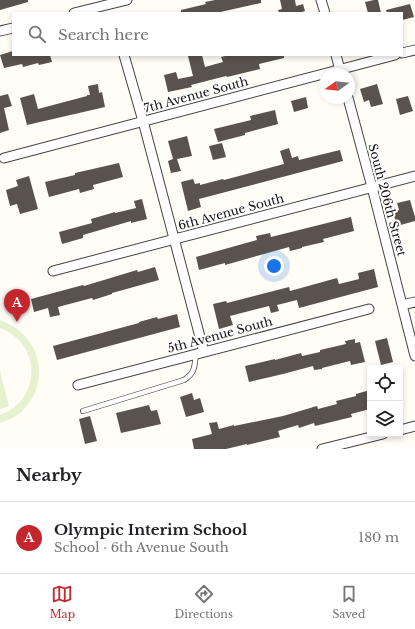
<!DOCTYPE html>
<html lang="en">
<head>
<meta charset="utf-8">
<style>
  body { margin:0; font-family:"Libre Baskerville",serif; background:#f6f6f6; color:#202124 }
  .controls { position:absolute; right:12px; bottom:12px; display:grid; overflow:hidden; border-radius:0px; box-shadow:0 2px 6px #0003 }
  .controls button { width:36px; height:36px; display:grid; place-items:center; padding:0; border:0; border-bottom:1px solid #e0e0e0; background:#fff; color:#202124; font:20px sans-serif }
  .compass { position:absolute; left:319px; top:68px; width:36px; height:36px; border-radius:50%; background:#fff; box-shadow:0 2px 6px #0003; rotate:255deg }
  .you { position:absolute; left:274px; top:266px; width:14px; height:14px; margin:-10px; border:3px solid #fff; border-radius:50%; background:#1a73e8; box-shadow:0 0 0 6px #1a73e833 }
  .badge { display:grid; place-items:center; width:26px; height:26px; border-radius:50%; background:#c4262e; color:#fff; font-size:13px; font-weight:700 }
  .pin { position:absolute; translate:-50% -33px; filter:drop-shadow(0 1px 2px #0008) }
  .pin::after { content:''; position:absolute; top:21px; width:14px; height:12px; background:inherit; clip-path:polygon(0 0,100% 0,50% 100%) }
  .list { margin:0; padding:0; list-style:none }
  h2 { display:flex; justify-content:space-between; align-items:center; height:52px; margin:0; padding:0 16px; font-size:17px }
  h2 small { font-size:13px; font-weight:400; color:#757577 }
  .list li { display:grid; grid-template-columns:26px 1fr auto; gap:12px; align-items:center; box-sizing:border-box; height:72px; padding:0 16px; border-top:1px solid #e0e0e0 }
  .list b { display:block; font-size:15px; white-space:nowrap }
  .list p { margin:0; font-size:13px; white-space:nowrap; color:#757577 }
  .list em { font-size:13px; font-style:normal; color:#757577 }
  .icon { flex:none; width:22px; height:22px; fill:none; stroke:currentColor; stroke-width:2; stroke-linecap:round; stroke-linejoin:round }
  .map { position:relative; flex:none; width:415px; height:449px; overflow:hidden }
  .search { position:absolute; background:#fff; box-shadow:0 2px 6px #0003; left:12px; right:12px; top:12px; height:44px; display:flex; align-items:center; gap:10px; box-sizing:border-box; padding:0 14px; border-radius:0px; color:#757577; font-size:15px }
  .sheet { height:124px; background:#fff }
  nav { display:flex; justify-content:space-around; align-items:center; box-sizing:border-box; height:56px; border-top:1px solid #e0e0e0; background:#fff; font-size:11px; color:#757577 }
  nav a { display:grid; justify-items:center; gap:2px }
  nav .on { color:#c4262e }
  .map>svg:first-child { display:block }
</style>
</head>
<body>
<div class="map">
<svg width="415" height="449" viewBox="0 0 415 449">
  <rect width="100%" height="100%" fill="#fffdf5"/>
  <path fill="#e6f2cf" d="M0,320C4,322 8,323 11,325C42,343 49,383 24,409C18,416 9,420 0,423V415C41,401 43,344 0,328Z
    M0,371L9,406L0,409Z"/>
  <path fill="#5a524d" d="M0,0H28V2L0,10Z
    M215,0H261V3L216,13H181V10L206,4L205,2Z
    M280,0H295L296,6L303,4L305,11L299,13H279L278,10L282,9Z
    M374,0H378L381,13H368L365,2Z
    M410,4L414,17L402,20V13H387L386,10Z
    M13,51V55H50L52,62L39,65L38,63L23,67L22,64L4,68L0,55Z
    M194,55H202L205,67L223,62L221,57L229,55H284V58L259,64L260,69L227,77L226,76L191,85L192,87L168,92L164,75L176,72L178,79L193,76L188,56Z
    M98,84L99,93L102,92L105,107L27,125L20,98L34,94L38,109L87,96V95H90L88,86Z
    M377,84L383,104L371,107L369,100L364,102L360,89Z
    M8,94L12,106L4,108L9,130L0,133V96Z
    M408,96L413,111L400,115L396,99Z
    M306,97L308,108L294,112L291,101Z
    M275,110L278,124L245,133V135L218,142L214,129L251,120L250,116Z
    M187,136L192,156L177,159L181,171L171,173L168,161L173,159L168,141Z
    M222,143L226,157L213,160L209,146Z
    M289,148L292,158L298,156L299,160L340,150L343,161L199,199L201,207L188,211L181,182L193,179L195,184L200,183V185L223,179L224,180L284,164L280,151Z
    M119,163L123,177L93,185L94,189L80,193L79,189L49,197L45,182L75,175V173Z
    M29,176L38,209L20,214L17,204L10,206L6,190L18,186L16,180Z
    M142,199L147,219L131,223V221L83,235V238L62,244L59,232L92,223L91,219L115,212V213L136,208L134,201Z
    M410,200L415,217V221L397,226L393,212L399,210L397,203Z
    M351,217L354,231L323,239L324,242L302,247V248L290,251L289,247L225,265V263L199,270L196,257L257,240L256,236L270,233L271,237Z
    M155,267L159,280L112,293V294L93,300L92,298L58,307L60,315L50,317L48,308L34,312L31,299L83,285L84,286L137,270L138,272Z
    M374,269L378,287L299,308L297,300L277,305L279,311L271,313L269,306L230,316L233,325L219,329L213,304L226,301L227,303L289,287L290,291L337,278L339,284L359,279L358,273Z
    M177,314L180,327L57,360L53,346L139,323V322L157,317L158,319Z
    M387,338L393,362L381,365L375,341Z
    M355,339V343L360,342L365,362L351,365L350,361L322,368V369L314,370L313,366L283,374L249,382L245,366L275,359V360L301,353L302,356L320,352V350L346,344L345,341Z
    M370,390V409L351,414L352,417L315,426L314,423L299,428L298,425L278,431L280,437L247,445V444L226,449H194L192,439L212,434L209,423L217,422L219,429L234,425V426L283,416L317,406L318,409L337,404L336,401L356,396V394Z
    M192,393L194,400L200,398L204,412L186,417L180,397Z
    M149,405L151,411L157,410L161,424L121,433L116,413Z
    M90,416L97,441L85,444L79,419Z"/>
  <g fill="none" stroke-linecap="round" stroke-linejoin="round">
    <defs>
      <path id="service" d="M83,411L184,380C196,372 194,367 196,354"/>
      <path id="minor" d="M321,0L325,13
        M74,13L127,0
        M0,31L13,28
        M402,53L415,50
        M124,55L143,121L204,352
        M336,55L341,74
        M348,98L372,187L415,356
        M4,158L395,55
        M53,271L415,176
        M402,305L415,302
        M78,385L369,309
        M400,430L415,426
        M322,449L383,434"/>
    </defs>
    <use href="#service" stroke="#444" stroke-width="6"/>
    <use href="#minor" stroke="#444" stroke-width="11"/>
    <use href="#service" stroke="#fff" stroke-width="4.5"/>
    <use href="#minor" stroke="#fff" stroke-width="9"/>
  </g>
  <g text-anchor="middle" stroke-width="4" stroke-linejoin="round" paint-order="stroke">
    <g font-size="12" fill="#111" stroke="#fff">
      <text transform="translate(196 95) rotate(-15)" y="4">7th Avenue South</text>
      <text transform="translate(387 200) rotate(75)" y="4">South 206th Street</text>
      <text transform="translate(231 212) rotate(-15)" y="4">6th Avenue South</text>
      <text transform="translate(220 335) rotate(-15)" y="4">5th Avenue South</text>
    </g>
  </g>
</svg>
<div class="controls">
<button><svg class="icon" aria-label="locate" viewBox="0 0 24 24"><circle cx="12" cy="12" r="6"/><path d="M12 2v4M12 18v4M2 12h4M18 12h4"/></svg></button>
<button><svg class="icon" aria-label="layers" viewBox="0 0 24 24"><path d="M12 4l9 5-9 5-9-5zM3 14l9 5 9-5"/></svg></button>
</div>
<svg class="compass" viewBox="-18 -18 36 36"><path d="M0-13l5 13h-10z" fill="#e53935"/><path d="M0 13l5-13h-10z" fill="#757577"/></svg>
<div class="you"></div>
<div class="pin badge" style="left:17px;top:322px">A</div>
<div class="search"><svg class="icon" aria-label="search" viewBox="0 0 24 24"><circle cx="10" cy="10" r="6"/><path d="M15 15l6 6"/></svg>Search here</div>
</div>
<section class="sheet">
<h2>Nearby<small></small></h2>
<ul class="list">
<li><span class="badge">A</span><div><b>Olympic Interim School</b><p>School · 6th Avenue South</p></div><em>180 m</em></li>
</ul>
</section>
<nav>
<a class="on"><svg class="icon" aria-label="map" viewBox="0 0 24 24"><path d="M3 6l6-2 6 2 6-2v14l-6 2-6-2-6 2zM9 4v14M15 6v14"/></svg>Map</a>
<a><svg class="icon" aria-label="directions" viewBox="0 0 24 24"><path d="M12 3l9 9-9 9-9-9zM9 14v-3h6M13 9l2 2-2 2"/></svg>Directions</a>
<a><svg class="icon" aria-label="saved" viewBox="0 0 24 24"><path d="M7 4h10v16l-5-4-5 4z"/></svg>Saved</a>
</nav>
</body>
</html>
